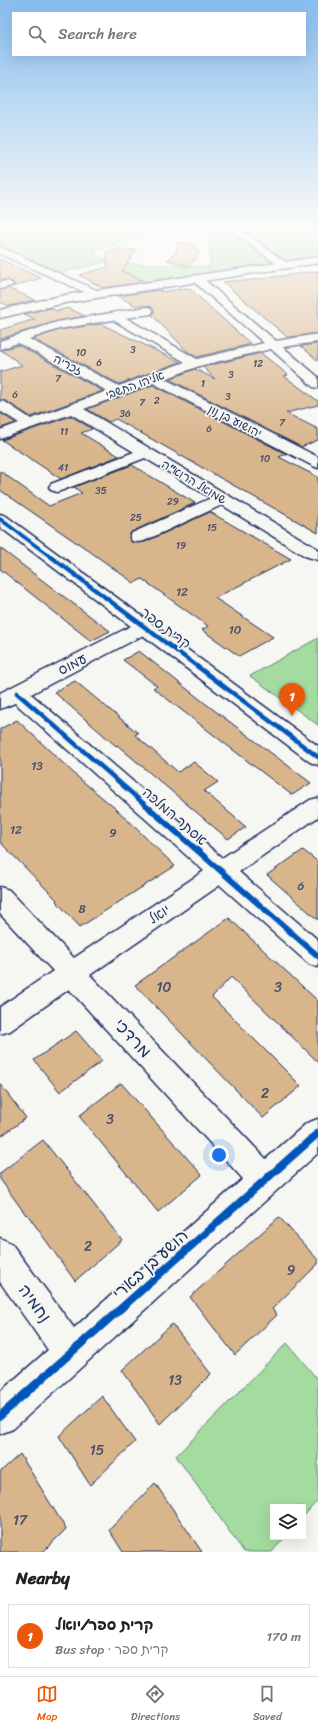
<!DOCTYPE html>
<html lang="en">
<head>
<meta charset="utf-8">
<style>
  body { margin:0; font-family:Sriracha,"Playpen Sans Hebrew",sans-serif; background:#f2f2f2; color:#222 }
  .controls { position:absolute; right:12px; bottom:12px; display:grid; overflow:hidden; border-radius:0px; box-shadow:0 4px 16px #0002 }
  .controls button { width:36px; height:36px; display:grid; place-items:center; padding:0; border:0; border-bottom:1px solid #e0e0e0; background:#fff; color:#222; font:20px sans-serif }
  .you { position:absolute; left:219px; top:1155px; width:14px; height:14px; margin:-10px; border:3px solid #fff; border-radius:50%; background:#1a73e8; box-shadow:0 0 0 6px #1a73e833 }
  .badge { display:grid; place-items:center; width:26px; height:26px; border-radius:50%; background:#ea580c; color:#fff; font-size:13px; font-weight:700 }
  .pin { position:absolute; translate:-50% -33px; filter:drop-shadow(0 1px 2px #0008) }
  .pin::after { content:''; position:absolute; top:21px; width:14px; height:12px; background:inherit; clip-path:polygon(0 0,100% 0,50% 100%) }
  .list { margin:0; padding:0; list-style:none }
  h2 { display:flex; justify-content:space-between; align-items:center; height:52px; margin:0; padding:0 16px; font-size:17px }
  h2 small { font-size:13px; font-weight:400; color:#767676 }
  .list li { display:grid; grid-template-columns:26px 1fr auto; gap:12px; align-items:center; box-sizing:border-box; height:64px; margin:0 8px 8px; padding:0 8px; border:1px solid #e0e0e0; border-radius:0px }
  .list b { display:block; font-size:15px; white-space:nowrap }
  .list p { margin:0; font-size:13px; white-space:nowrap; color:#767676 }
  .list em { font-size:13px; font-style:normal; color:#767676 }
  .icon { flex:none; width:22px; height:22px; fill:none; stroke:currentColor; stroke-width:2; stroke-linecap:round; stroke-linejoin:round }
  .map { position:relative; flex:none; width:318px; height:1552px; overflow:hidden }
  .search { position:absolute; background:#fff; box-shadow:0 4px 16px #0002; left:12px; right:12px; top:12px; height:44px; display:flex; align-items:center; gap:10px; box-sizing:border-box; padding:0 14px; border-radius:0px; color:#767676; font-size:15px }
  .sheet { height:124px; background:#fff }
  nav { display:flex; justify-content:space-around; align-items:center; box-sizing:border-box; height:56px; border-top:1px solid #e0e0e0; background:#fff; font-size:11px; color:#767676 }
  nav a { display:grid; justify-items:center; gap:2px }
  nav .on { color:#ea580c }
  .map>svg:first-child { display:block }
</style>
</head>
<body>
<div class="map">
<svg width="318" height="1552" viewBox="0 0 318 1552">
  <rect width="100%" height="100%" fill="#f6f6f2"/>
  <filter id="ink" filterUnits="userSpaceOnUse"><feTurbulence type="fractalNoise" baseFrequency=".025" numOctaves="2"/><feDisplacementMap in="SourceGraphic" scale="8" xChannelSelector="R" yChannelSelector="G"/><feConvolveMatrix kernelMatrix="1 2 1 2 8 2 1 2 1" color-interpolation-filters="sRGB"/></filter>
  <g filter="url(#ink)">
    <path fill="#a4db9e" stroke="#60857e" d="M0,230H63L65,232L85,230H151L92,253L110,263L210,267V230H318V256L290,261L147,282L104,262L60,273L0,246Z
      M318,638V725L250,676Z
      M287,1343L318,1380V1500L303,1517V1507H273V1537H285L272,1552H244L176,1456Z"/>
    <path fill="#d9b58b" stroke="#1b2f5e" d="M178,242L190,243L199,252L195,260L188,266L167,260L176,252Z
      M119,249L137,250L122,271L144,282L103,288L79,275L108,267L106,252Z
      M0,259L21,269L41,278L12,287L14,285V283L8,280H0Z
      M318,271V333L290,337H287L223,282L243,280L245,281Z
      M8,288L35,300L9,306L0,302V290L10,288Z
      M189,288L234,329L251,344L197,357L188,352L152,315L154,312L152,307L142,305L136,306L118,296L160,290H161L160,292Z
      M51,308L57,311L68,308L85,316L57,321L0,339V330L35,319L24,314Z
      M101,324L180,362L119,384L33,339L59,330Z
      M318,344V361L301,346Z
      M18,345L103,391L31,417L6,401L0,400V372L22,365L1,350Z
      M261,353L288,375L284,376L318,401V405L286,413L318,429V440L301,447L169,379L195,369L215,379L203,367Z
      M153,385L286,454L279,457L318,477V533L116,419L109,422L87,409Z
      M0,413L16,423L0,428Z
      M71,416L92,429L81,433L119,456L61,479L2,440Z
      M132,465L195,503L131,532L129,538L132,542H145L210,512L291,559L215,598L273,637L239,656L202,630L208,626L142,579L134,583L78,543H77L0,490V471L49,506L82,493L74,487Z
      M0,548L59,593L110,631L91,641L0,569Z
      M139,651L206,704L311,783L292,795L250,763L153,688L157,686L123,660Z
      M75,681L138,733L135,735L178,772L194,762L218,782L204,791L246,827L228,839L117,745L116,746L54,692Z
      M17,720L81,780L116,809L175,866L80,927L56,901L57,900L0,842V729Z
      M303,850L318,862V920L267,875Z
      M229,918L318,1001V1062L231,977L212,997L301,1086L263,1118L135,985Z
      M76,1031L102,1061L60,1092L34,1060Z
      M121,1083L202,1175L158,1212L79,1116Z
      M0,1084L26,1118L0,1137Z
      M43,1140L122,1240L75,1281L27,1214L26,1215L0,1179V1173Z
      M279,1217L318,1260V1264L272,1309L277,1315L235,1355L190,1297Z
      M172,1324L211,1374L160,1424L122,1370Z
      M102,1396L135,1442L90,1485L59,1436Z
      M20,1454L66,1529L43,1552H0V1472Z
      M155,1483L202,1552H123L109,1530Z"/>
    <g fill="none" stroke-linecap="round" stroke-linejoin="round">
      <defs>
        <path id="street" d="M230,230H241L291,266L290,268H282Z
          M0,247L101,292L103,294L101,296H93L0,254Z
          M197,276L201,277L276,341L318,334V342L283,347L318,377V388L313,387L271,349L199,366L165,379L318,457V468L313,466L153,383L84,409L318,549V560L305,556L222,505L144,541L138,542L132,541L130,537L132,533L211,498L145,458L63,490L57,492L51,490L49,487L51,484L134,452L71,414L0,439V430L19,423L0,411V401L5,402L31,419L107,391L18,343L0,349V341L57,322L147,307L151,308L153,311L151,314L126,318L197,359L264,343L193,281L191,279ZM113,320L185,362L119,386L29,339L59,329Z
          M7,281L13,284L11,286L0,289V282Z
          M144,621L151,623L153,627L151,631L31,694L222,858L310,800L318,798V817L239,872L318,940V967L309,964L220,885L90,975L266,1159L307,1123L318,1119V1153L13,1429L0,1434V1392L48,1350L0,1282V1238L11,1243L74,1328L243,1179L69,989L10,1031L0,1034V1007L53,971L0,914V887L9,890L74,958L204,871L15,703L0,709V693L137,623Z"/>
        <path id="secondary" d="M318,257V263L65,303L0,318V310L65,295Z
          M0,514L6,516L318,746V765L310,762L0,527Z"/>
      </defs>
      <use href="#street" stroke="#1b2f5e" stroke-width="3"/>
      <use href="#secondary" stroke="#1b2f5e" stroke-width="3"/>
      <use href="#street" fill="#f6f6f2" fill-rule="evenodd"/>
      <use href="#secondary" fill="#f6f6f2" fill-rule="evenodd"/>
      <defs>
        <path id="cycleway-far3" d="M0,519L59,563"/>
        <path id="cycleway-far2" d="M58,562L318,757
          M17,693L151,810"/>
        <path id="cycleway-far1" d="M150,809L318,956"/>
        <path id="cycleway" d="M0,1416L318,1133"/>
      </defs>
      <use href="#cycleway-far3" stroke="#f6f6f2" stroke-width="5"/>
      <use href="#cycleway-far2" stroke="#f6f6f2" stroke-width="7"/>
      <use href="#cycleway-far1" stroke="#f6f6f2" stroke-width="8"/>
      <use href="#cycleway" stroke="#f6f6f2" stroke-width="10"/>
      <use href="#cycleway-far3" stroke="#0057b8" stroke-width="3.5"/>
      <use href="#cycleway-far2" stroke="#0057b8" stroke-width="4.5"/>
      <use href="#cycleway-far1" stroke="#0057b8" stroke-width="6"/>
      <use href="#cycleway" stroke="#0057b8" stroke-width="8"/>
    </g>
  </g>
  <linearGradient id="sky" x2="0" y2="1"><stop stop-color="#87bded"/><stop offset="0.51" stop-color="#fbfbf9"/><stop offset="1" stop-color="#fbfbf9" stop-opacity="0"/></linearGradient>
  <rect width="318" height="447" fill="url(#sky)"/>
  <g text-anchor="middle" stroke-width="3.5" stroke-linejoin="round" paint-order="stroke">
    <g font-size="10" fill="#4a5069">
      <text x="133" y="353">3</text>
      <text x="81" y="356">10</text>
      <text x="99" y="366">6</text>
      <text x="258" y="367">12</text>
      <text x="231" y="378">3</text>
      <text x="58" y="382">7</text>
      <text x="203" y="387">1</text>
      <text x="15" y="398">6</text>
      <text x="228" y="400">3</text>
      <text x="157" y="404">2</text>
      <text x="142" y="406">7</text>
      <text x="125" y="417">36</text>
      <text x="282" y="426">7</text>
      <text x="209" y="432">6</text>
      <text x="64" y="435">11</text>
      <text x="265" y="462">10</text>
      <text x="63" y="471">41</text>
      <text x="101" y="494">35</text>
      <text x="173" y="505">29</text>
      <text x="136" y="521">25</text>
      <text x="212" y="531">15</text>
      <text x="181" y="549">19</text>
    </g>
    <g font-size="12" fill="#1b2f5e" stroke="#f6f6f2">
      <text transform="translate(68 365) rotate(28)" y="4">זכריה</text>
      <text transform="translate(135 385) rotate(-20)" y="4">אליהו התשבי</text>
      <text transform="translate(235 421) rotate(27)" y="4">יהושוע בן נון</text>
      <text transform="translate(194 482) rotate(31)" y="4">שמואל הרוא"ה</text>
    </g>
    <g font-size="12" fill="#4a5069">
      <text x="182" y="596">12</text>
      <text x="235" y="634">10</text>
      <text x="37" y="770">13</text>
      <text x="16" y="834">12</text>
      <text x="113" y="837">9</text>
      <text x="301" y="890">6</text>
      <text x="82" y="913">8</text>
    </g>
    <g font-size="14" fill="#1b2f5e" stroke="#f6f6f2">
      <text transform="translate(166 628) rotate(37)" y="5">קרית ספר</text>
      <text transform="translate(72 664) rotate(-27)" y="5">עמוס</text>
      <text transform="translate(175 816) rotate(41)" y="5">אסתר המלכה</text>
      <text transform="translate(159 914) rotate(-34)" y="5">יואל</text>
    </g>
    <g font-size="14" fill="#4a5069">
      <text x="164" y="992">10</text>
      <text x="278" y="992">3</text>
      <text x="265" y="1098">2</text>
      <text x="110" y="1124">3</text>
      <text x="88" y="1251">2</text>
      <text x="291" y="1275">9</text>
      <text x="175" y="1385">13</text>
      <text x="97" y="1455">15</text>
      <text x="20" y="1525">17</text>
    </g>
    <g font-size="17" fill="#1b2f5e" stroke="#f6f6f2">
      <text transform="translate(133 1038) rotate(47)" y="6">מרדכי</text>
      <text transform="translate(150 1264) rotate(-42)" y="6">הושע בן בארי</text>
      <text transform="translate(35 1303) rotate(54)" y="6">נחמיה</text>
    </g>
  </g>
</svg>
<div class="controls">
<button><svg class="icon" aria-label="layers" viewBox="0 0 24 24"><path d="M12 4l9 5-9 5-9-5zM3 14l9 5 9-5"/></svg></button>
</div>
<div class="you"></div>
<div class="pin badge" style="left:292px;top:716px">1</div>
<div class="search"><svg class="icon" aria-label="search" viewBox="0 0 24 24"><circle cx="10" cy="10" r="6"/><path d="M15 15l6 6"/></svg>Search here</div>
</div>
<section class="sheet">
<h2>Nearby<small></small></h2>
<ul class="list">
<li><span class="badge">1</span><div><b>קרית ספר/יואל</b><p>Bus stop · קרית ספר</p></div><em>170 m</em></li>
</ul>
</section>
<nav>
<a class="on"><svg class="icon" aria-label="map" viewBox="0 0 24 24"><path d="M3 6l6-2 6 2 6-2v14l-6 2-6-2-6 2zM9 4v14M15 6v14"/></svg>Map</a>
<a><svg class="icon" aria-label="directions" viewBox="0 0 24 24"><path d="M12 3l9 9-9 9-9-9zM9 14v-3h6M13 9l2 2-2 2"/></svg>Directions</a>
<a><svg class="icon" aria-label="saved" viewBox="0 0 24 24"><path d="M7 4h10v16l-5-4-5 4z"/></svg>Saved</a>
</nav>
</body>
</html>
